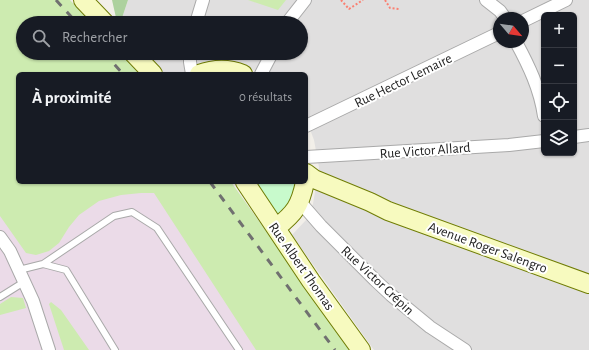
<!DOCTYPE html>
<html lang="fr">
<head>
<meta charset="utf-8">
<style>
  body { margin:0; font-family:"Alegreya Sans",sans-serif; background:#20242c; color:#f1f3f6 }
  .controls { position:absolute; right:12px; top:12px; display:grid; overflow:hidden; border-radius:6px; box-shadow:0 1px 3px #0004 }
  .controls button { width:36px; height:36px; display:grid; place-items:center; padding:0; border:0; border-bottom:1px solid #363941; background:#171b24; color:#f1f3f6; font:20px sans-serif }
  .compass { position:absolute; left:493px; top:12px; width:36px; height:36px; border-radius:50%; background:#171b24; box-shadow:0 1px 3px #0004; rotate:119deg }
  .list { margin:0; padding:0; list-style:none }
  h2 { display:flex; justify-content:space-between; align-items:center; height:52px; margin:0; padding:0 16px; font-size:17px }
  h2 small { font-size:13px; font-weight:400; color:#9ea1a6 }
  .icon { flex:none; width:22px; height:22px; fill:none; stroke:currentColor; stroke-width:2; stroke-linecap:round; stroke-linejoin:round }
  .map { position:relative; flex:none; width:589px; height:350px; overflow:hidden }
  .search { position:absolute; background:#171b24; box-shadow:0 1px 3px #0004; left:16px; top:16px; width:292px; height:44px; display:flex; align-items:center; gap:10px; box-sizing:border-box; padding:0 14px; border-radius:22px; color:#9ea1a6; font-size:15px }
  .panel { position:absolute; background:#171b24; box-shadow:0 1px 3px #0004; left:16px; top:72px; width:292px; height:112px; border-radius:6px }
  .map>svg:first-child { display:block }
</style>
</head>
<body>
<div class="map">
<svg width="589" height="350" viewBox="0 0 589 350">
  <rect width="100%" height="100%" fill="#f2efe9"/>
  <path fill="#e0dfdf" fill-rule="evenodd" d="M128,0H589V350H374L292,235L306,220L313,204L319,167L314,140L306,119V74H265L226,61L199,64L183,74H164L145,53H301V23H118L117,22L122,18ZM544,15H574V153H544ZM499,18H523V42H499Z"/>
  <path fill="#ebdbe8" d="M0,0H70L91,23H23V53H120L139,74H18V182H231L351,350H0Z"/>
  <path fill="#cdebb0" d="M0,0H70L91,23H23V53H120L139,74H18V182H231L351,350H256L154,193H141L121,195L99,201L79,215L69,227L59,243L49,251L36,255L26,253L0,216Z
    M248,0H286L278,10Z
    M11,297L23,298L26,308L0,315V304Z
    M51,302L61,310L89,350H64L49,304Z"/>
  <path fill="#add19e" d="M112,0H128L122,18L117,22Z"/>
  <path fill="#c8facc" d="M253,182H298L292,201L280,215L276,213Z"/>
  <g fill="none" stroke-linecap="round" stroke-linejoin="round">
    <defs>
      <path id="lane" d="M43,264L66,270L115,350
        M19,270L43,264L114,216L132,212L157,228L239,350
        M0,297L24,282"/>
      <path id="street" d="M486,0L500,11L505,18
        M523,21L566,0
        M196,23L203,0
        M287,23L305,0
        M516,42C529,66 540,89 544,116
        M190,53V62L192,74
        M261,74L272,53
        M306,126L499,33
        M574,137L589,135
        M306,157L509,145L544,141
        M300,202L321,226L375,280L391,295L430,327L465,350
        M0,237L10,251L33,301L49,350"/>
      <path id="secondary" d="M83,0L105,23
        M133,53L153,74
        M199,74C213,69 228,68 243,74
        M306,173L314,179L370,202L388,211L589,284
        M245,182L311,281L361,350
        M276,228C295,213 300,206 305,182"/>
    </defs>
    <use href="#lane" stroke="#a9a9a9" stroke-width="8"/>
    <use href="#street" stroke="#a9a9a9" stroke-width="14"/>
    <use href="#secondary" stroke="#707d05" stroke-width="20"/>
    <path stroke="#fa8072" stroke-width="2" stroke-dasharray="2 2" stroke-linecap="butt" d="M341,0L349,9L363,0
      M385,0L390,8L399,9"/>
    <use href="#lane" stroke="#fff" stroke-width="6"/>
    <use href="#street" stroke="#fff" stroke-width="12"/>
    <use href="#secondary" stroke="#f7fabf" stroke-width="18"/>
    <path stroke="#707070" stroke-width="3" stroke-dasharray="8 8" stroke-linecap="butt" d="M56,0L77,23
      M104,53L123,74
      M210,182L335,350"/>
  </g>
  <g text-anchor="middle" stroke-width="4" stroke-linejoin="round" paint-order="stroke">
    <g font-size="14" fill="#222" stroke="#fff">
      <text transform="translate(403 80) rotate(-26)" y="5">Rue Hector Lemaire</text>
      <text transform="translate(425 150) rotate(-4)" y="5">Rue Victor Allard</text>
      <text transform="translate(488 247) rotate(20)" y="5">Avenue Roger Salengro</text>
      <text transform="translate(302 266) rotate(55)" y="5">Rue Albert Thomas</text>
      <text transform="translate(378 280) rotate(43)" y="5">Rue Victor Crépin</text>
    </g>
  </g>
</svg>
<div class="controls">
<button>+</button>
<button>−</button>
<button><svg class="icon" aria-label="locate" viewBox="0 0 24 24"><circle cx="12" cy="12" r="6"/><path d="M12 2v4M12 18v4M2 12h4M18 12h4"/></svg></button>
<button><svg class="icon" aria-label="layers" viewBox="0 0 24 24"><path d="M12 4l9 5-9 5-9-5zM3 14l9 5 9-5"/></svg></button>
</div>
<svg class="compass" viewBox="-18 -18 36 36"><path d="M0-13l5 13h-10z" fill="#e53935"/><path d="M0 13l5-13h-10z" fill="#9ea1a6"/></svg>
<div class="search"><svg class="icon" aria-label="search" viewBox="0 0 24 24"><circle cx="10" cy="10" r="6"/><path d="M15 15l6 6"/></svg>Rechercher</div>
<section class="panel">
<h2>À proximité<small>0 résultats</small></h2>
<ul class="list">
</ul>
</section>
</div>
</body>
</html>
